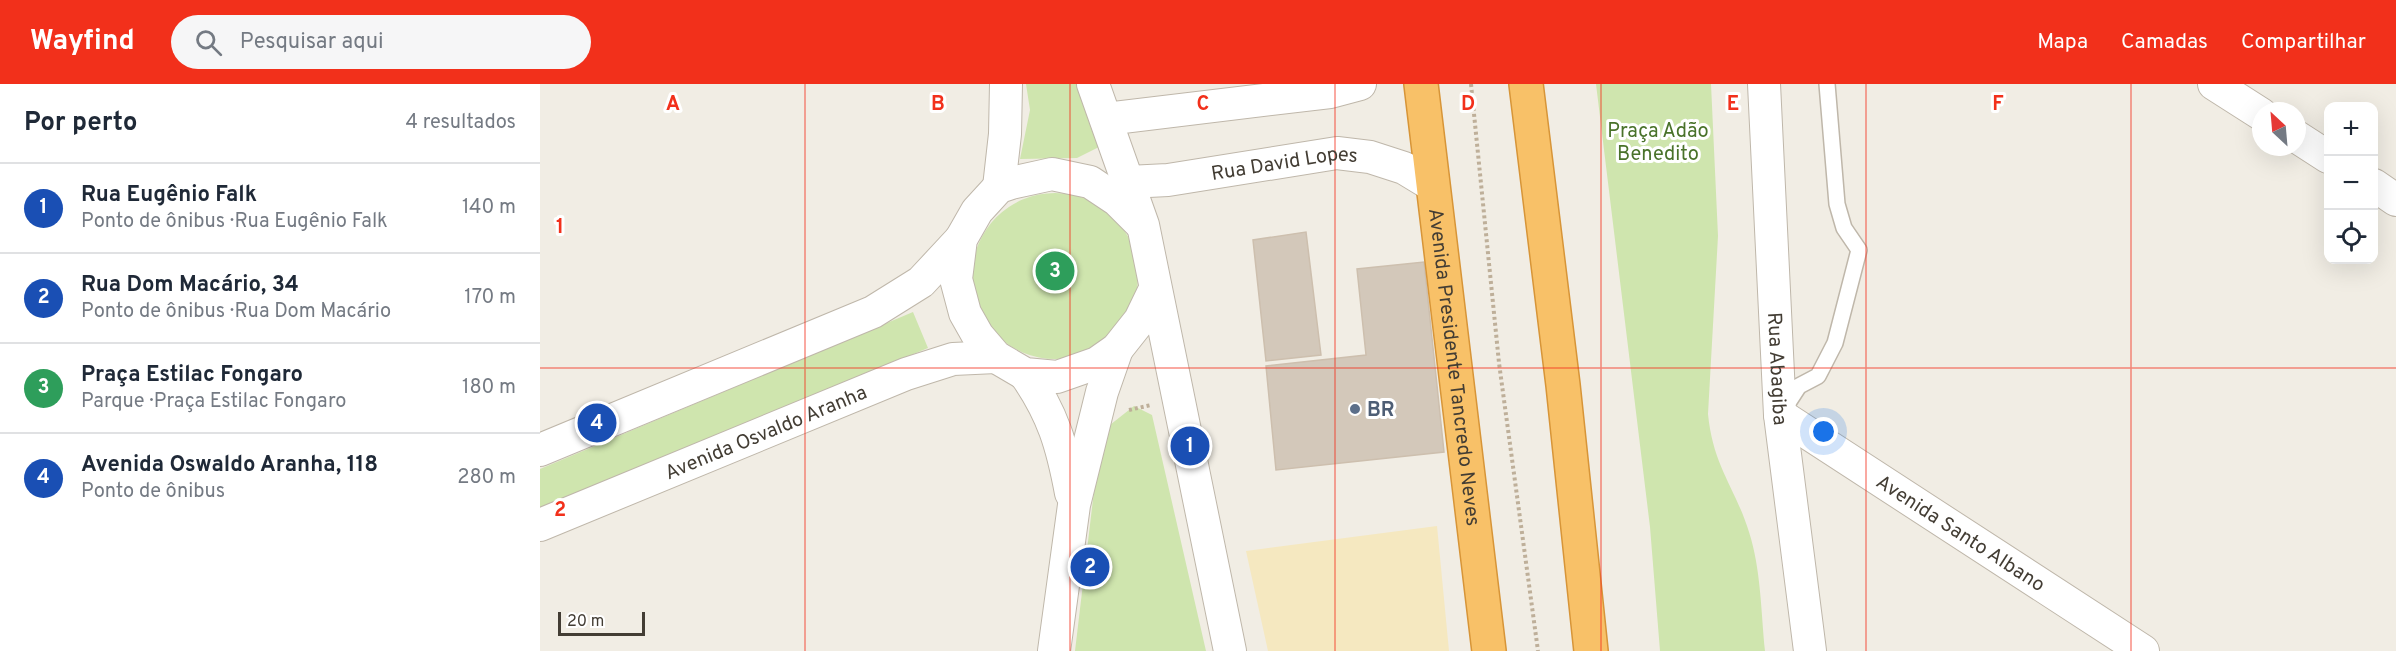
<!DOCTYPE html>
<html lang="pt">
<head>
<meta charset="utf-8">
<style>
  body { margin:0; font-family:Overpass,sans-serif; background:#f6f6f7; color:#1f2937 }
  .controls { position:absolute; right:18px; top:18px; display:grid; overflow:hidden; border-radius:12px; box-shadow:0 6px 24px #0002 }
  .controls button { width:54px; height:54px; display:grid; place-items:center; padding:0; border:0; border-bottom:2px solid #e0e1e3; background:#fff; color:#1f2937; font:30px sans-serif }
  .compass { position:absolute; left:1712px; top:18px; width:54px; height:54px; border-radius:50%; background:#fff; box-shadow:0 6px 24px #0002; rotate:334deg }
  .scale { position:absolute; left:18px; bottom:15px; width:87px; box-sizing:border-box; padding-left:6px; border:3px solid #433d34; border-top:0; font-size:16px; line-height:21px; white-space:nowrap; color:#433d34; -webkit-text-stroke:4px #fff; paint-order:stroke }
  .you { position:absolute; left:1284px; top:348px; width:21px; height:21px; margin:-15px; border:4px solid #fff; border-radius:50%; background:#1a73e8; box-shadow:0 0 0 9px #1a73e833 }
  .badge { display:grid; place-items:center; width:39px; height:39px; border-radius:50%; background:#f2301b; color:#fff; font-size:20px; font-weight:700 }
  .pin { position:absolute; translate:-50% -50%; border:3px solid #fff; box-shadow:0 2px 6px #0006 }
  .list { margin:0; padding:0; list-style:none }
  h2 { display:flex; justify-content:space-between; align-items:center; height:78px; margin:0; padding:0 24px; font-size:26px }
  h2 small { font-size:20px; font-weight:400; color:#747a83 }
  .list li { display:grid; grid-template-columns:39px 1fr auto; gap:18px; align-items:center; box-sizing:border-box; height:90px; padding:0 24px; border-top:2px solid #e0e1e3 }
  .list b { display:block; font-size:22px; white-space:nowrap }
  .list p { margin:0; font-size:20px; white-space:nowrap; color:#747a83 }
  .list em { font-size:20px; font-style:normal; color:#747a83 }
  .icon { flex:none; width:33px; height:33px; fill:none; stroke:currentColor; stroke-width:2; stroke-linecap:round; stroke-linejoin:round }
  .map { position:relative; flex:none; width:1856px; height:567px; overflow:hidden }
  header { display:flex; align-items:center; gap:36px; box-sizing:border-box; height:84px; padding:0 30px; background:#f2301b; color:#fff }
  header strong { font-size:28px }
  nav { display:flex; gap:33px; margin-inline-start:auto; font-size:21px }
  .search { width:420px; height:54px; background:#f6f6f7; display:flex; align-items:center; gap:15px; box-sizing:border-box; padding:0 21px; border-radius:33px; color:#747a83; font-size:22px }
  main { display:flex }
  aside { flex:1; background:#fff }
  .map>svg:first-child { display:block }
</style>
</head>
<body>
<header>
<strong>Wayfind</strong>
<div class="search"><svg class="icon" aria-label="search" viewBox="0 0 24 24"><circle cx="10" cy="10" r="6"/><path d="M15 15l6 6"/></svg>Pesquisar aqui</div>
<nav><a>Mapa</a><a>Camadas</a><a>Compartilhar</a></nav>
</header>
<main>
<aside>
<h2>Por perto<small>4 resultados</small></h2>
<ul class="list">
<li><span class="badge" style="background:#1a4fb4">1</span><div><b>Rua Eugênio Falk</b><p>Ponto de ônibus · Rua Eugênio Falk</p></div><em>140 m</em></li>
<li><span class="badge" style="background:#1a4fb4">2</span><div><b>Rua Dom Macário, 34</b><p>Ponto de ônibus · Rua Dom Macário</p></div><em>170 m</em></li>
<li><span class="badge" style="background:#2e9e5b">3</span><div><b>Praça Estilac Fongaro</b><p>Parque · Praça Estilac Fongaro</p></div><em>180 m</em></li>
<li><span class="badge" style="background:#1a4fb4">4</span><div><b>Avenida Oswaldo Aranha, 118</b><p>Ponto de ônibus</p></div><em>280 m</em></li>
</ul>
</aside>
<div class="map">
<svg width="1856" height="567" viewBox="0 0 1856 567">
  <rect width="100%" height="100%" fill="#f1ede4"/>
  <path fill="#cfe5ae" d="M486,0H538L561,62L537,74L480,75L490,26Z
    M1056,0H1171L1178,152L1168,330C1173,382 1195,403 1209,448C1221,485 1221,528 1225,567H1120L1110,443Z
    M432 192a83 83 0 1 1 166 0a83 83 0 1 1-166 0Z
    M373,228L388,264L0,425V385Z
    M594,322L612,331L666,567H535L561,348Z"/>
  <path fill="#f5e8c0" d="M897,442L909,567H728L706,467Z"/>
  <path fill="#d3c8ba" stroke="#cdbfae" stroke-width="1.5" d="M766,148L781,271L726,277L713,156Z
    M884,178L904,368L736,386L726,282L826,271L817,185Z"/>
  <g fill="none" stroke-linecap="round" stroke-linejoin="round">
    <defs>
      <path id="lane" d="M1244,325L1259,302L1278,292L1295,259L1319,166L1304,144L1297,120L1287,0"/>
      <g id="street">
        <path d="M553,0L603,141L690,567"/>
        <path id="s1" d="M1224,0L1240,331L1270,567"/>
        <path d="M1674,0L1721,30"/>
        <path d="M566,35L790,8L820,0"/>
        <path d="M1757,53L1788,73"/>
        <path id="s2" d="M588,98L628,96L797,69L830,73L864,84L892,101"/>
        <path d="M1834,101L1856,116"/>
        <path d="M459,103L465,50L466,0"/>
        <path d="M600,139L577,116L550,98L512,90L471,99L459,103L437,127L421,155L416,195L425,229L438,252L456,273L485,290L517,293L557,279L577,265L600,236L615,205"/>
        <path d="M485,290C513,330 522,361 531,409"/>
        <path id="s3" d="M1240,331L1603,567"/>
        <path d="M0,366L333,228L381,198L421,155"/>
        <path id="s4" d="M0,441L366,290L413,275L456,273"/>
        <path d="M514,567L534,421L562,308L577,265"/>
      </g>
      <g id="highway">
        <path id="s5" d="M881,0L949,567"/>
        <path d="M986,0L1023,301L1051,567"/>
      </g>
    </defs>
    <use href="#lane" stroke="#bfb7aa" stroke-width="18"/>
    <use href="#street" stroke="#bfb7aa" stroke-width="34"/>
    <use href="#highway" stroke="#d79538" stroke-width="36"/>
    <path stroke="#beaf99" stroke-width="4" stroke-dasharray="3 3" stroke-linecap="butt" d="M931,0L959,279L998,567
      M589,326L611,321"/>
    <use href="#lane" stroke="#fff" stroke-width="15"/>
    <use href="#street" stroke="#fff" stroke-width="32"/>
    <use href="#highway" stroke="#f8c168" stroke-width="33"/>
  </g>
  <path fill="none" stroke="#f2301b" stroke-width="1.5" stroke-opacity="0.55" d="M265,0V567M530,0V567M795,0V567M1061,0V567M1326,0V567M1591,0V567M0,284H1856"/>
  <circle fill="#5c6f8a" stroke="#fff" stroke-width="2" cx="815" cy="325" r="6"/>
  <g text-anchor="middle" stroke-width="6" stroke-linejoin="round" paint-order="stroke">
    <g font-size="20" fill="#49722a" stroke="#fff">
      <text x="1118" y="53">Praça Adão<tspan x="1118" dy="23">Benedito</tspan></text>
    </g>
    <g font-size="20" fill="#433d34" stroke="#fff">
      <text dy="7" stroke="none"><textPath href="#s2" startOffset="158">Rua David Lopes</textPath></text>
      <text dy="7" stroke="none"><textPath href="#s5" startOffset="285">Avenida Presidente Tancredo Neves</textPath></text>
      <text dy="7" stroke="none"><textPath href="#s1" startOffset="285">Rua Abagiba</textPath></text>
      <text dy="7" stroke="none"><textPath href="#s4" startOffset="244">Avenida Osvaldo Aranha</textPath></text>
      <text dy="7" stroke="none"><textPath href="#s3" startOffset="216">Avenida Santo Albano</textPath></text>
    </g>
    <g font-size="20" font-weight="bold" fill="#4e5e75" stroke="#fff" text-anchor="start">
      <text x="827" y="332">BR</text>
    </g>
  </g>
  <g font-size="20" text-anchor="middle" font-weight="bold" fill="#f2301b" stroke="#fff" stroke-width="6" stroke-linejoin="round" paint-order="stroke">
    <text x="133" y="26">A</text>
    <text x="398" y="26">B</text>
    <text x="663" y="26">C</text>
    <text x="928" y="26">D</text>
    <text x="1193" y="26">E</text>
    <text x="1458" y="26">F</text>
    <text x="20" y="149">1</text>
    <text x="20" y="432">2</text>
  </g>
</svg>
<div class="controls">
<button>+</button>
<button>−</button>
<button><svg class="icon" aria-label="locate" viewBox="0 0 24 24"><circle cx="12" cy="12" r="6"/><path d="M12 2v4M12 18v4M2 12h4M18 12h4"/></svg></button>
</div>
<svg class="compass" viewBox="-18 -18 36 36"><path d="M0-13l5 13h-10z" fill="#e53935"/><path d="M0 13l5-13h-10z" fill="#747a83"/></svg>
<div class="scale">20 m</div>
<div class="you"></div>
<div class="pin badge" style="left:650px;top:362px;background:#1a4fb4">1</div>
<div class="pin badge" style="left:550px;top:483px;background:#1a4fb4">2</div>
<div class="pin badge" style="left:515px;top:187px;background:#2e9e5b">3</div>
<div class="pin badge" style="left:57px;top:339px;background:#1a4fb4">4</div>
</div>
</main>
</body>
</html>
